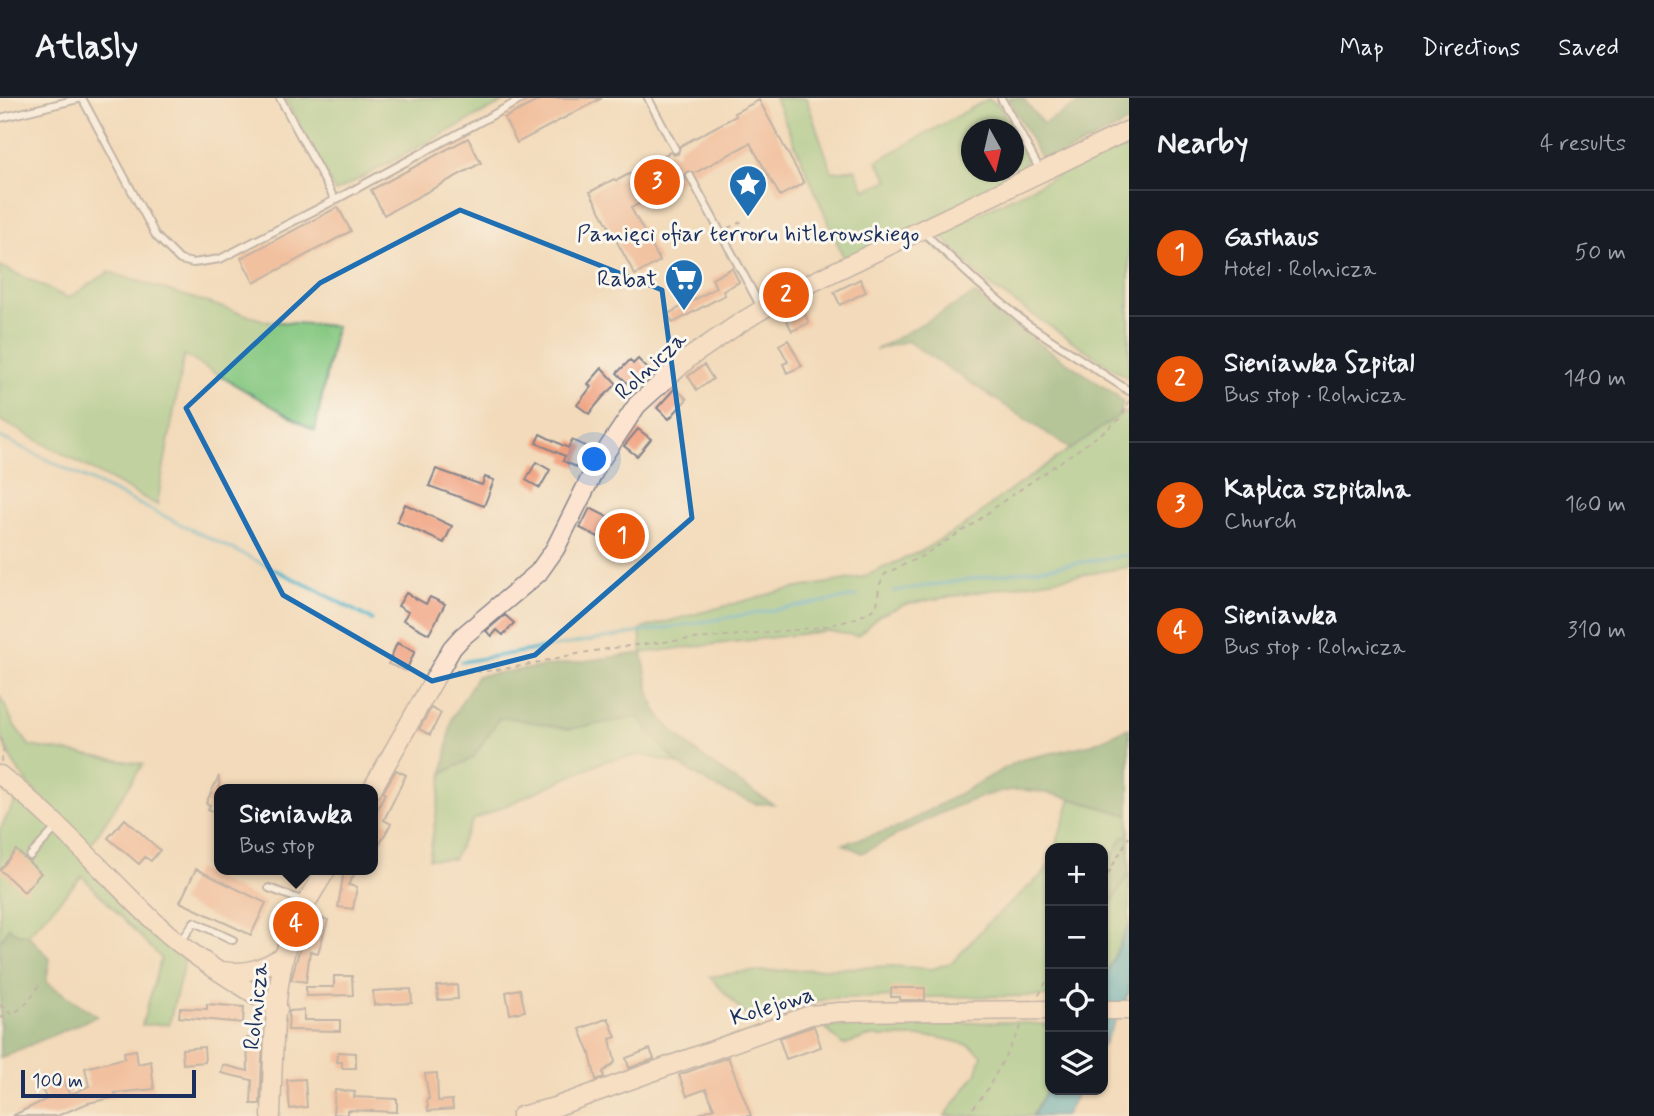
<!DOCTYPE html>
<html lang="en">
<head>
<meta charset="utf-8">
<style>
  body { margin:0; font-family:Mynerve,sans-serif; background:#20242c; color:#f1f3f6 }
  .controls { position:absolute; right:21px; bottom:21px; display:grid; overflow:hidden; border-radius:14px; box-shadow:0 2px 5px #0004 }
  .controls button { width:63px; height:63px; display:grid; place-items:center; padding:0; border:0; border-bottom:2px solid #363941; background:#171b24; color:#f1f3f6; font:35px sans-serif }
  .compass { position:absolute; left:961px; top:21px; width:63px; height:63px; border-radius:50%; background:#171b24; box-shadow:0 2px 5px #0004; rotate:172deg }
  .scale { position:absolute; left:21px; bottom:18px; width:175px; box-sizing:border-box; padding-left:7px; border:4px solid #1b2f5e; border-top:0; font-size:19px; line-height:24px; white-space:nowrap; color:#1b2f5e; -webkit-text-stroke:5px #fbf7ec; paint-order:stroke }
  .you { position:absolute; left:595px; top:362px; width:24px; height:24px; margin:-18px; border:5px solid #fff; border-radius:50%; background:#1a73e8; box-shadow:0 0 0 10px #1a73e833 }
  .badge { display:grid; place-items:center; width:46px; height:46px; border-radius:50%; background:#ea580c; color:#fff; font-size:23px; font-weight:700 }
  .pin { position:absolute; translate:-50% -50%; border:4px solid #fff; box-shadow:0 2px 7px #0006 }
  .popup { position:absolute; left:214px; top:686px; width:164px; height:91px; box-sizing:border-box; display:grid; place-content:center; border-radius:14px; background:#171b24; filter:drop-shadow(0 2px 5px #0005); font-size:23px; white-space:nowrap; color:#9ea1a6 }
  .popup b { font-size:26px; color:#f1f3f6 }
  .popup::after { content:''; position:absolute; left:50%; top:100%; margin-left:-14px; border:14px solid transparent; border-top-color:#171b24 }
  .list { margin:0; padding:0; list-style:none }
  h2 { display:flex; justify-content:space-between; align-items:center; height:91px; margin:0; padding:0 28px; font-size:30px }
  h2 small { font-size:23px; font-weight:400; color:#9ea1a6 }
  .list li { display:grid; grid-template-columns:46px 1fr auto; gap:21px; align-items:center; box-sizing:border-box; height:126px; padding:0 28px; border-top:2px solid #363941 }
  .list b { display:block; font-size:26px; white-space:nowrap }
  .list p { margin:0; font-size:23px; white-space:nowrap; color:#9ea1a6 }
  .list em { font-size:23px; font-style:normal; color:#9ea1a6 }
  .icon { flex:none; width:38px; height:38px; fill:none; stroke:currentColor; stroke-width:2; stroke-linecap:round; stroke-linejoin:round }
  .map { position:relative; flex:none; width:1129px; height:1018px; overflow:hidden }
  header { display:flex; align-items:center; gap:42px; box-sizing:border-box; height:98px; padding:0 35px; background:#171b24; border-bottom:2px solid #363941 }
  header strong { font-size:33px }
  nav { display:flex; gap:38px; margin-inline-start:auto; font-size:24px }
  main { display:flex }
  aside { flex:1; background:#171b24 }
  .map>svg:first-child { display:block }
</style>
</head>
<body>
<header>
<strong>Atlasly</strong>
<nav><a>Map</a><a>Directions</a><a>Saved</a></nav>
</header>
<main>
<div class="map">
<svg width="1129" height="1018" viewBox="0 0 1129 1018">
  <rect width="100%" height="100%" fill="#fbf7ec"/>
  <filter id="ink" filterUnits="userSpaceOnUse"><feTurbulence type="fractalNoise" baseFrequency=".0143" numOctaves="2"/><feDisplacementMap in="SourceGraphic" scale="14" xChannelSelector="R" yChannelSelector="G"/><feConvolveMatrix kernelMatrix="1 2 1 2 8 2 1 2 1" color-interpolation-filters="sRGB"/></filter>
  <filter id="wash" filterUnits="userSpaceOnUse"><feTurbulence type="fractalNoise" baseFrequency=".00686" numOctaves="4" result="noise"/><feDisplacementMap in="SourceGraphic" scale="28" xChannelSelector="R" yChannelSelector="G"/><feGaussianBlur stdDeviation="1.57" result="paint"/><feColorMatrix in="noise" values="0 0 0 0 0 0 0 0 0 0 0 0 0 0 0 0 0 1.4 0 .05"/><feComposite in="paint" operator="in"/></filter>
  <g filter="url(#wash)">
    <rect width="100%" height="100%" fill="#f2daba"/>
    <path fill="#86c881" stroke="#507c70" stroke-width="2" d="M285,0H511L335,94Z
      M775,0H806L832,74L855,71L865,92L889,82L877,63L988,1L999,7L1012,31L972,32V74H1014V33C1025,54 1031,59 1017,80L845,163Z
      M1129,43V281L990,188L938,135Z
      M0,168L68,200L109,174L266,223L336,228L315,333L184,257L157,407L0,322Z
      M1129,314V469L906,506L878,518L858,538L827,533L642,555L640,531L781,493L863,479L921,453L970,424L999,400L1119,317Z
      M0,597L14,627L30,648L143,666L89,749C58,717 7,675 0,629C0,619 0,607 0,597Z
      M638,619L678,666L642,657L605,663L473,722L453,761H429L443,675L473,660L499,620H511L569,631Z
      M1071,701L1129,717V739L1123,738L1103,775V750H1055Z
      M16,702L48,724L185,861L169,926L142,927L161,860L82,778L28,837L17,836L9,830L0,844V731Z
      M1050,764V898L832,900L809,905L754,926L710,879L741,874L893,868L932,871L953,864L989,824L1044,775Z
      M1129,775V826L1103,883V819Z
      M1014,924L1050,927V986L1032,1018H945L976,976L982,957L969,947L937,939H867L843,947L823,928Z"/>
    <path fill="#6cac6f" stroke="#446e66" stroke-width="2" d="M1008,0H1023L1043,26L1088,0H1129V24L1044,66Z
      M975,196L1020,233L1116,297L1123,305L1119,317L1071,351L907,243L875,252Z
      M642,555C646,570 648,599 656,612C677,647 738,685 773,706H756L717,690L678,666L638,619L569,631L511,620H499L473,660L443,675L452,620L477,578Z
      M1129,630V717C1096,708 1053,693 1020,692C978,690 901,736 862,755L843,746L899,729L1020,662L1092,646Z
      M1123,738L1129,739V775L1103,819V775Z
      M9,829L17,836L28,837L50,861L46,884L97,918L0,960V844Z"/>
    <path fill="#49b0c8" stroke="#327093" stroke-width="2" d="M1129,826V894L1103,948V883Z
      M1050,986V992H1079L1065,1018H1033Z"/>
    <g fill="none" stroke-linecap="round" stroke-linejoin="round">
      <path stroke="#49b0c8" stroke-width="3.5" d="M0,339L313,490L372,522
        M894,493L1129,457
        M461,564L858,498"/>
    </g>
    <g id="blocks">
      <path fill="#f09f7d" d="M543,0H602L517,45L504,20Z
        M759,2L804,85L780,98L750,45L695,75L688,73L685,76V81L631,110L660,163L635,177L590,94L614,81L616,83L670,54L674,57L678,56L680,48L736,18L734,15Z
        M468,40L481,65L384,117L371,92Z
        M338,109L351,133L254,185L241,160Z
        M732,170L739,184L723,193L725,197L673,225L668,216L716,190L712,181Z
        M860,181L866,194L840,207L834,194Z
        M802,211L809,225L792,233L785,219Z
        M788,242L802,268L787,275L783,266L788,264L779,247Z
        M638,261L648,271L632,290L617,275L630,262L633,266Z
        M704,267L713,281L697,292L688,278Z
        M602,270L617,286L603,299L589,316L577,307L591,289L588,286Z
        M675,290L687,301L669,321L657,310Z
        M638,331L651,341L637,358L624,348Z
        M540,336L568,350L572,342L585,348L576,369L563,363L565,358L536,345Z
        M536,364L550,372L540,390L526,382Z
        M436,371L482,387L485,379L494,382L484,408L429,388Z
        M405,406L452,428L444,445L397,424Z
        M590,410L639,435L629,454L580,430Z
        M406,495L426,506L430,499L445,506L429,536L403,522L408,514L398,508Z
        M505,517L514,525L503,537L497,532L492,538L486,533Z
        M397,545L415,553L406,573L388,566Z
        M431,610L441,615L430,637L419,631Z
        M396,672L406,677L384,722L391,726L373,758V722L385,695L383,694Z
        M219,678V716L208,711L210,707L206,705Z
        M125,721L160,752L151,763L145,759L139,766L108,740Z
        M16,752L41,775L24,794L0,772Z
        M196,771L266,805L251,837L180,804Z
        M344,772H357L348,787L357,789L353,811L338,809Z
        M312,818L328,822L318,855L310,853L306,884L291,882L304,835Z
        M334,878H352L353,897L306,898V889H334Z
        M457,887L458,901L438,902L437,888Z
        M891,890H925V902H900V899H891Z
        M411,891L412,905L374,907L373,893Z
        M520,891L525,913L510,916L506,894Z
        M207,906L244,909L243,925L179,919L180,910L207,911Z
        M304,912V922H340V933L288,932L289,913Z
        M608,920L616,939L610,941L615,964L603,974L604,979L596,982L590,956L580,931Z
        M814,928L821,949L786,961L779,940Z
        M263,939L260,1006H251L252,982L221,975L223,967L248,973L247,940Z
        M204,949L205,964L183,966L182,951Z
        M650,951L654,961L629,970L626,960Z
        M136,952L138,966L151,963L154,991L115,995L116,999L88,1005L57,1018H12L47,1001L41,990L61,979L70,997L89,988L85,970L125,960L124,954Z
        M338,954L356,955V970H342V964H337Z
        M728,959L751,1018H694L714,1010L706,991L687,998L679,977Z
        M437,975L438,1003L452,1002L453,1011L428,1013L427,1001H429L425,976Z
        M305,981L307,1009L290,1011L287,982Z
        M335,992L355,994L354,999L397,1001V1014L347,1012V1017L333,1016Z"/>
    </g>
  </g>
  <g filter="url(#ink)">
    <use href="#blocks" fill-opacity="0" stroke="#86848c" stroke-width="2"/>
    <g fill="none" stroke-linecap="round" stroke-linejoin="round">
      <defs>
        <path id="lane" d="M82,0L156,138L180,162L193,165L220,161L335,102L524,0
          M280,0L335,102
          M648,0L675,51
          M1001,0L1040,72
          M0,20L82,0
          M690,78L761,209
          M923,134L978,185L1027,226L1129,293
          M30,758L58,728
          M269,790L306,804
          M181,844L194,824L233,842"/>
        <path id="secondary" d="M0,677C58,722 106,778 159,828C195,861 237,885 278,911
          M372,691L452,550L462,539L538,475L555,451L597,367L637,307L690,259L740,225L786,197L1129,32
          M222,873C247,877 263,870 284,858
          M1103,912H1129
          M271,1018C273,966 273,886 290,839C298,815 314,793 326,772
          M521,1018L555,1009L810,917L840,914L1050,912"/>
      </defs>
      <use href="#lane" stroke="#86848c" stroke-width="10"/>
      <use href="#secondary" stroke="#86848c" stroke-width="21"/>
      <path stroke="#86848c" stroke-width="2" stroke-dasharray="5 5" stroke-linecap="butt" d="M728,130L745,122
        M456,573C500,577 545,561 588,554C648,544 709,540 769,534C798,532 856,528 877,508L879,488L885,476L922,458L972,427L1002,404L1102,335L1121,320L1129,303
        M0,640L4,650L1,664
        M1103,785L1129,739
        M1039,897L1050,877
        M0,907L11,916C25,910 33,898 40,885
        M0,920L10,917
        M967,1018L987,992L1022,927"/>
      <use href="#lane" stroke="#fff" stroke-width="6"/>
      <use href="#secondary" stroke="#fde4d0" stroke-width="18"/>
    </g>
  </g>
  <path d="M0 0H1129V1018H0ZM460,112L662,192L692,420L535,557L432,583L283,497L186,310L320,185Z" fill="#f2daba" fill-opacity=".55" fill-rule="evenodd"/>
  <path fill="none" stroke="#1f6fb2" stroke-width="5" stroke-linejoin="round" d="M460,112L662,192L692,420L535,557L432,583L283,497L186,310L320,185Z"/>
  <defs>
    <symbol id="sight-pin" viewBox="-11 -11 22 30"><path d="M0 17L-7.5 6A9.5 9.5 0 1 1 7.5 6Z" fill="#1f6fb2" stroke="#fbf7ec"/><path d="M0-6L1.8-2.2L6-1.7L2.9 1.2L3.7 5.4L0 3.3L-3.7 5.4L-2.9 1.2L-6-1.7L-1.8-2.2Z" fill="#fff"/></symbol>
    <symbol id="supermarket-pin" viewBox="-11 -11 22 30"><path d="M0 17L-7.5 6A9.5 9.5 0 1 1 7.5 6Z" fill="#1f6fb2" stroke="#fbf7ec"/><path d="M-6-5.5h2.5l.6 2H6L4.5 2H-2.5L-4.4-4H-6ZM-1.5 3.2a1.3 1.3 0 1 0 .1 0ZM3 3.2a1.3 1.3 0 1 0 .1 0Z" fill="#fff"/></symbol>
  </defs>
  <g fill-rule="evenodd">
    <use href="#sight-pin" x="726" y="64" width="44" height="60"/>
    <use href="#supermarket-pin" x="662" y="158" width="44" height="60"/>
  </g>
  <g text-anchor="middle" stroke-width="6" stroke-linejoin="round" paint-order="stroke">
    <g font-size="23" fill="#1b2f5e" stroke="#fbf7ec">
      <text x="748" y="143">Pamięci ofiar terroru hitlerowskiego</text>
      <text x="657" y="188" text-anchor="end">Rabat</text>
    </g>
    <g font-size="23" fill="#1b2f5e" stroke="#fbf7ec">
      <text transform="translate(650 267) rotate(-43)" y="8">Rolnicza</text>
      <text transform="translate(772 907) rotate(-17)" y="8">Kolejowa</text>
      <text transform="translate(255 908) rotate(-84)" y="8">Rolnicza</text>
    </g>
  </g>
</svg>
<div class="controls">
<button>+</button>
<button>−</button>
<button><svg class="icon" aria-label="locate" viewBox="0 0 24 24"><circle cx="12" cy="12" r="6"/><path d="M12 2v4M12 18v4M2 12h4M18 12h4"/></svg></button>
<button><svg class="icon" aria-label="layers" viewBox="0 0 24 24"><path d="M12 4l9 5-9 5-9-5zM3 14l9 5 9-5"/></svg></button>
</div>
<svg class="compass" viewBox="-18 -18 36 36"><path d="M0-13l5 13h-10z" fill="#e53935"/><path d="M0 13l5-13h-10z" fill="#9ea1a6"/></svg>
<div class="scale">100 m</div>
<div class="you"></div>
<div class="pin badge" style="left:622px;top:438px">1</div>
<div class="pin badge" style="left:786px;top:197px">2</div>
<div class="pin badge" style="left:657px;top:84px">3</div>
<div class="pin badge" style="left:296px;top:826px">4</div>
<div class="popup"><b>Sieniawka</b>Bus stop</div>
</div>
<aside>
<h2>Nearby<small>4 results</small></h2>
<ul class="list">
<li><span class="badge">1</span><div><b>Gasthaus</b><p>Hotel · Rolnicza</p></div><em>50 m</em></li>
<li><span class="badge">2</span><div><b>Sieniawka Szpital</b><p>Bus stop · Rolnicza</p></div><em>140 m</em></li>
<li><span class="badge">3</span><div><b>Kaplica szpitalna</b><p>Church</p></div><em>160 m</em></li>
<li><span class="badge">4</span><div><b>Sieniawka</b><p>Bus stop · Rolnicza</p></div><em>310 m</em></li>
</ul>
</aside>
</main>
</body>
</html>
